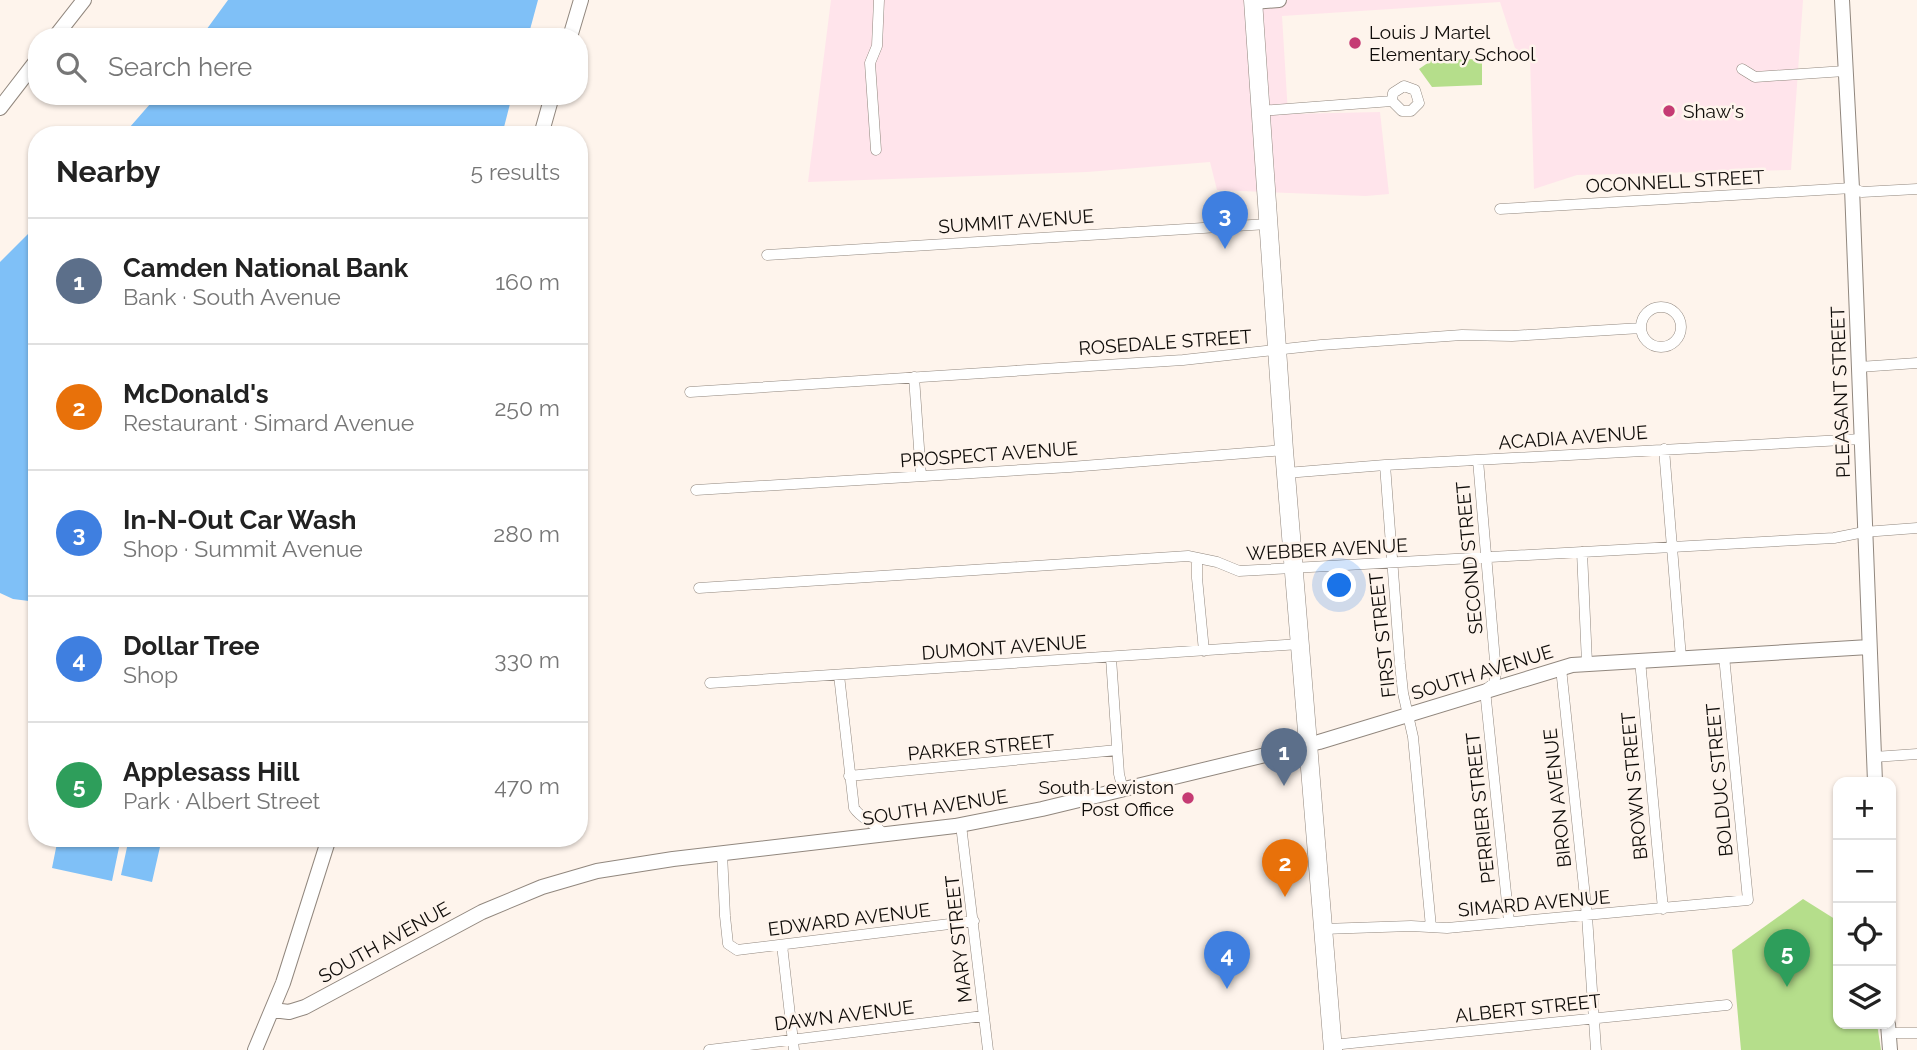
<!DOCTYPE html>
<html lang="en">
<head>
<meta charset="utf-8">
<style>
  body { margin:0; font-family:Raleway,sans-serif; background:#f2f2f2; color:#222 }
  .controls { position:absolute; right:21px; bottom:21px; display:grid; overflow:hidden; border-radius:14px; box-shadow:0 2px 5px #0004 }
  .controls button { width:63px; height:63px; display:grid; place-items:center; padding:0; border:0; border-bottom:2px solid #e0e0e0; background:#fff; color:#222; font:35px sans-serif }
  .you { position:absolute; left:1340px; top:586px; width:24px; height:24px; margin:-18px; border:5px solid #fff; border-radius:50%; background:#1a73e8; box-shadow:0 0 0 10px #1a73e833 }
  .badge { display:grid; place-items:center; width:46px; height:46px; border-radius:50%; background:#0f766e; color:#fff; font-size:23px; font-weight:700 }
  .pin { position:absolute; translate:-50% -58px; filter:drop-shadow(0 2px 4px #0008) }
  .pin::after { content:''; position:absolute; top:37px; width:24px; height:21px; background:inherit; clip-path:polygon(0 0,100% 0,50% 100%) }
  .list { margin:0; padding:0; list-style:none }
  h2 { display:flex; justify-content:space-between; align-items:center; height:91px; margin:0; padding:0 28px; font-size:30px }
  h2 small { font-size:23px; font-weight:400; color:#767676 }
  .list li { display:grid; grid-template-columns:46px 1fr auto; gap:21px; align-items:center; box-sizing:border-box; height:126px; padding:0 28px; border-top:2px solid #e0e0e0 }
  .list b { display:block; font-size:26px; white-space:nowrap }
  .list p { margin:0; font-size:23px; white-space:nowrap; color:#767676 }
  .list em { font-size:23px; font-style:normal; color:#767676 }
  .icon { flex:none; width:38px; height:38px; fill:none; stroke:currentColor; stroke-width:2; stroke-linecap:round; stroke-linejoin:round }
  .map { position:relative; flex:none; width:1917px; height:1050px; overflow:hidden }
  .search { position:absolute; background:#fff; box-shadow:0 2px 5px #0004; left:28px; top:28px; width:560px; height:77px; display:flex; align-items:center; gap:18px; box-sizing:border-box; padding:0 24px; border-radius:28px; color:#767676; font-size:26px }
  .panel { position:absolute; background:#fff; box-shadow:0 2px 5px #0004; left:28px; top:126px; width:560px; height:721px; border-radius:28px }
  .map>svg:first-child { display:block }
</style>
</head>
<body>
<div class="map">
<svg width="1917" height="1050" viewBox="0 0 1917 1050">
  <rect width="100%" height="100%" fill="#fef4ec"/>
  <path fill="#ffe4eb" d="M831,0H1803L1791,170L1577,175L1534,189L1530,57L1515,48L1500,2L1282,16L1288,114L1380,112L1389,194L1366,196L1217,190L1210,162L1087,172L808,182Z"/>
  <path fill="#b5de8b" d="M1482,59V85L1432,87L1419,69L1432,60Z
    M1803,899L1838,921V1024H1877L1881,1050H1741L1732,950Z"/>
  <path fill="#7fc0f7" d="M228,0H538L528,37H201Z
    M157,96H512L502,135H123Z
    M37,225V602L13,599L0,593V262Z
    M58,838H121L112,881L52,868Z
    M129,838H162L152,882L121,875Z"/>
  <g fill="none" stroke-linecap="round" stroke-linejoin="round">
    <defs>
      <path id="street" d="M1742,69L1755,77L1845,71
        M1260,111L1392,101L1402,111H1411L1419,103L1415,90L1404,86L1393,93L1392,101
        M876,150L870,63L877,46L879,0
        M1500,209L1852,188L1862,192L1917,189
        M767,255L1268,224
        M1641 327a20 20 0 1 1 40 0a20 20 0 1 1-40 0Z
        M1859,367L1917,363
        M914,377L921,476
        M690,392L1183,360L1321,345L1462,335L1512,336L1641,328
        M1664,449L1681,658
        M1478,460L1496,673L1494,683L1485,690L1509,922
        M1385,465L1400,664L1403,693L1413,737L1431,927
        M1286,473L1385,465L1862,439
        M696,490L1070,467L1284,450
        M1582,552L1587,663
        M1197,558V578L1204,651
        M699,588L1188,556L1217,562L1239,571L1834,538L1864,532L1917,528
        M1111,658L1119,774L1123,790
        M1640,660L1663,909
        M1561,668L1587,916L1596,1050
        M839,675L854,808C862,820 876,823 884,835
        M710,683L1300,644
        M1874,757L1917,754
        M849,776L1117,750
        M961,825L988,1050
        M722,853L725,916L728,944L737,950L974,921
        M1323,929L1411,926L1447,928L1748,900L1724,656
        M782,945L794,1050
        M1888,1033H1917
        M1332,1045L1727,1005
        M709,1050L983,1016"/>
      <path id="secondary" d="M1842,0L1852,188L1875,782
        M1253,2L1279,0
        M55,37L84,0
        M570,37L581,0
        M0,108L37,60
        M541,135L552,96
        M273,1010L289,1012L305,1007L482,912L542,887L597,871L673,859L955,826L1042,809L1319,742L1572,665L1869,647
        M1888,1024L1890,1050
        M255,1050L283,983L329,838"/>
      <path id="highway" d="M1253,0L1284,450L1333,1050"/>
    </defs>
    <use href="#street" stroke="#91877e" stroke-width="11"/>
    <use href="#secondary" stroke="#91877e" stroke-width="16"/>
    <use href="#highway" stroke="#91877e" stroke-width="19"/>
    <use href="#street" stroke="#fff" stroke-width="10"/>
    <use href="#secondary" stroke="#fff" stroke-width="14"/>
    <use href="#highway" stroke="#fff" stroke-width="18"/>
  </g>
  <g fill="#c53b73" stroke="#fef4ec" stroke-width="2.5">
    <circle cx="1355" cy="43" r="7"/>
    <circle cx="1669" cy="111" r="7"/>
    <circle cx="1188" cy="798" r="7"/>
  </g>
  <g text-anchor="middle" stroke-width="5" stroke-linejoin="round" paint-order="stroke">
    <g font-size="19" fill="#0f0c09" stroke="#fef4ec" text-anchor="start">
      <text x="1369" y="39">Louis J Martel<tspan x="1369" dy="22">Elementary School</tspan></text>
      <text x="1683" y="118">Shaw's</text>
      <text x="1174" y="794" text-anchor="end">South Lewiston<tspan x="1174" dy="22">Post Office</tspan></text>
    </g>
    <g font-size="19" fill="#0f0c09" stroke="#fef4ec">
      <text transform="translate(1675 181) rotate(-3)" y="7">OCONNELL STREET</text>
      <text transform="translate(1016 221) rotate(-4)" y="7">SUMMIT AVENUE</text>
      <text transform="translate(1165 342) rotate(-4)" y="7">ROSEDALE STREET</text>
      <text transform="translate(1840 392) rotate(-92)" y="7">PLEASANT STREET</text>
      <text transform="translate(1573 437) rotate(-4)" y="7">ACADIA AVENUE</text>
      <text transform="translate(989 454) rotate(-4)" y="7">PROSPECT AVENUE</text>
      <text transform="translate(1327 549) rotate(-3)" y="7">WEBBER AVENUE</text>
      <text transform="translate(1469 558) rotate(-95)" y="7">SECOND STREET</text>
      <text transform="translate(1382 635) rotate(-96)" y="7">FIRST STREET</text>
      <text transform="translate(1004 647) rotate(-4)" y="7">DUMONT AVENUE</text>
      <text transform="translate(1482 672) rotate(-17)" y="7">SOUTH AVENUE</text>
      <text transform="translate(981 747) rotate(-5)" y="7">PARKER STREET</text>
      <text transform="translate(1719 780) rotate(-95)" y="7">BOLDUC STREET</text>
      <text transform="translate(1634 786) rotate(-95)" y="7">BROWN STREET</text>
      <text transform="translate(1557 798) rotate(-96)" y="7">BIRON AVENUE</text>
      <text transform="translate(935 807) rotate(-9)" y="7">SOUTH AVENUE</text>
      <text transform="translate(1480 808) rotate(-96)" y="7">PERRIER STREET</text>
      <text transform="translate(1534 903) rotate(-5)" y="7">SIMARD AVENUE</text>
      <text transform="translate(849 919) rotate(-7)" y="7">EDWARD AVENUE</text>
      <text transform="translate(958 939) rotate(-96)" y="7">MARY STREET</text>
      <text transform="translate(384 942) rotate(-29)" y="7">SOUTH AVENUE</text>
      <text transform="translate(1528 1008) rotate(-6)" y="7">ALBERT STREET</text>
      <text transform="translate(844 1015) rotate(-7)" y="7">DAWN AVENUE</text>
    </g>
  </g>
</svg>
<div class="controls">
<button>+</button>
<button>−</button>
<button><svg class="icon" aria-label="locate" viewBox="0 0 24 24"><circle cx="12" cy="12" r="6"/><path d="M12 2v4M12 18v4M2 12h4M18 12h4"/></svg></button>
<button><svg class="icon" aria-label="layers" viewBox="0 0 24 24"><path d="M12 4l9 5-9 5-9-5zM3 14l9 5 9-5"/></svg></button>
</div>
<div class="you"></div>
<div class="pin badge" style="left:1284px;top:786px;background:#5c6f8a">1</div>
<div class="pin badge" style="left:1285px;top:897px;background:#e8710a">2</div>
<div class="pin badge" style="left:1225px;top:249px;background:#3f7fe0">3</div>
<div class="pin badge" style="left:1227px;top:989px;background:#3f7fe0">4</div>
<div class="pin badge" style="left:1787px;top:987px;background:#2e9e5b">5</div>
<div class="search"><svg class="icon" aria-label="search" viewBox="0 0 24 24"><circle cx="10" cy="10" r="6"/><path d="M15 15l6 6"/></svg>Search here</div>
<section class="panel">
<h2>Nearby<small>5 results</small></h2>
<ul class="list">
<li><span class="badge" style="background:#5c6f8a">1</span><div><b>Camden National Bank</b><p>Bank · South Avenue</p></div><em>160 m</em></li>
<li><span class="badge" style="background:#e8710a">2</span><div><b>McDonald's</b><p>Restaurant · Simard Avenue</p></div><em>250 m</em></li>
<li><span class="badge" style="background:#3f7fe0">3</span><div><b>In-N-Out Car Wash</b><p>Shop · Summit Avenue</p></div><em>280 m</em></li>
<li><span class="badge" style="background:#3f7fe0">4</span><div><b>Dollar Tree</b><p>Shop</p></div><em>330 m</em></li>
<li><span class="badge" style="background:#2e9e5b">5</span><div><b>Applesass Hill</b><p>Park · Albert Street</p></div><em>470 m</em></li>
</ul>
</section>
</div>
</body>
</html>
